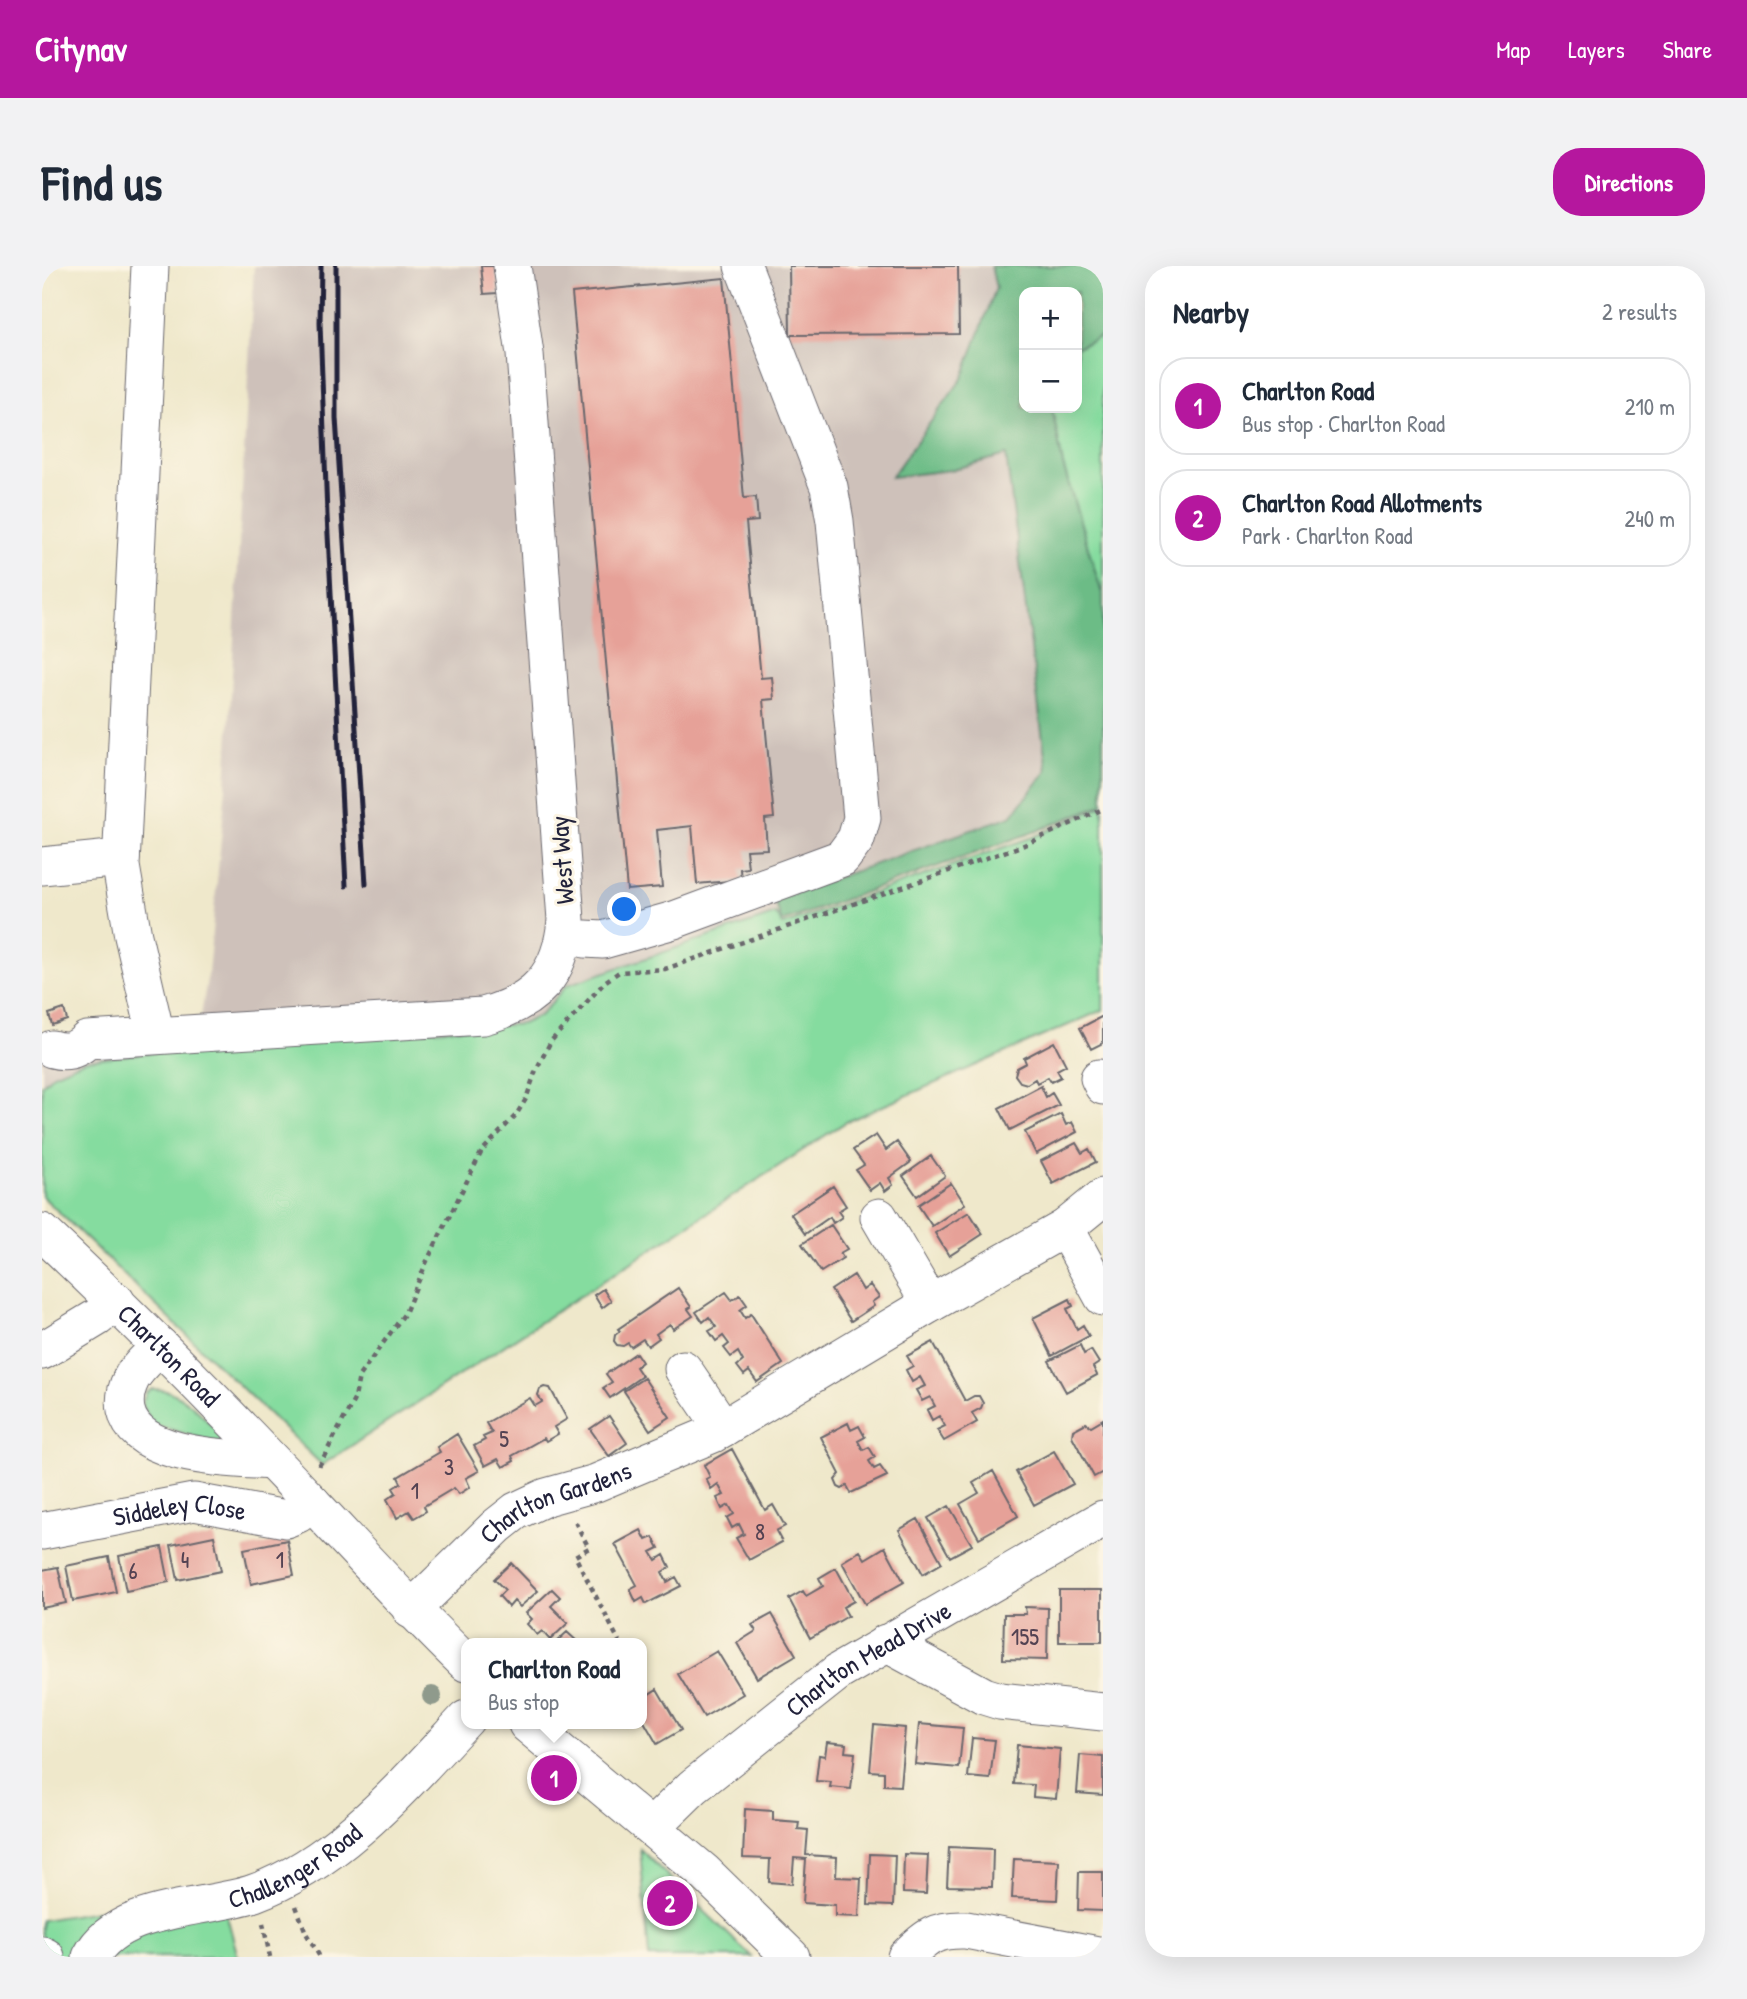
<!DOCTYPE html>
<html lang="en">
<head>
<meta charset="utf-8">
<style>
  body { margin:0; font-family:"Patrick Hand",sans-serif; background:#f2f2f3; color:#1f2937 }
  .controls { position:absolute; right:21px; top:21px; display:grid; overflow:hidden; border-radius:14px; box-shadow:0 7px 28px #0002 }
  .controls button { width:63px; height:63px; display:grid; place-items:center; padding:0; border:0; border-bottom:2px solid #e0e1e3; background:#fff; color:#1f2937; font:35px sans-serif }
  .you { position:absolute; left:583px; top:644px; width:24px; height:24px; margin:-18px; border:5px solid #fff; border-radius:50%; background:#1a73e8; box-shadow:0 0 0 10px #1a73e833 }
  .badge { display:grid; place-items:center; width:46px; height:46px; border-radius:50%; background:#b5179e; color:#fff; font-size:23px; font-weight:700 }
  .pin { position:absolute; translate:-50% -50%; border:4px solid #fff; box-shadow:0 2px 7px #0006 }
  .popup { position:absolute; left:419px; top:1372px; width:186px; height:91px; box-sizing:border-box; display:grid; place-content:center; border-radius:14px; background:#fff; filter:drop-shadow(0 2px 5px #0005); font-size:23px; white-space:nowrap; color:#747a83 }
  .popup b { font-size:26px; color:#1f2937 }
  .popup::after { content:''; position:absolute; left:50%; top:100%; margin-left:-14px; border:14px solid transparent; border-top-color:#fff }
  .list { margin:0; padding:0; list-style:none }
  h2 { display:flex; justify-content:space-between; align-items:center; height:91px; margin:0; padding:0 28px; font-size:30px }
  h2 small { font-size:23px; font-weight:400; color:#747a83 }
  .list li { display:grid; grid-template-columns:46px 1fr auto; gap:21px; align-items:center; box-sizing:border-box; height:98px; margin:0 14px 14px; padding:0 14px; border:2px solid #e0e1e3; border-radius:28px }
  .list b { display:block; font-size:26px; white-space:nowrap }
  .list p { margin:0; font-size:23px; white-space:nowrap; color:#747a83 }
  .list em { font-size:23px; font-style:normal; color:#747a83 }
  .map { position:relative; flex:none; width:1061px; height:1691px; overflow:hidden; border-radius:28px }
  header { display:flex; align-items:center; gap:42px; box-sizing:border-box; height:98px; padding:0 35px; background:#b5179e; color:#fff }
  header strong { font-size:33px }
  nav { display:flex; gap:38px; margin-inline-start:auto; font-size:24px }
  .intro { display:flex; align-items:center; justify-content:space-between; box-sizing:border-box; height:168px; padding:0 42px }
  h1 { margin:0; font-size:49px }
  .button { padding:18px 32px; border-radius:28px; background:#b5179e; color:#fff; font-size:24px; font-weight:700 }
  main { display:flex; gap:42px; padding:0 42px }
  aside { flex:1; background:#fff; border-radius:28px; box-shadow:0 7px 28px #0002 }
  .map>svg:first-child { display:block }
</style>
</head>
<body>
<header>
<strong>Citynav</strong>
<nav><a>Map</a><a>Layers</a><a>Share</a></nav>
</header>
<div class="intro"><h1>Find us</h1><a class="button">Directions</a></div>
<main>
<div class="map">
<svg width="1061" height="1691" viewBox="0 0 1061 1691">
  <rect width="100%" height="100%" fill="#fcf5e5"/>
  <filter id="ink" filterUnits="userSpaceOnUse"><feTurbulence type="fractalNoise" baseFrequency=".0143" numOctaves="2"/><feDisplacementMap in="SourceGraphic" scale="14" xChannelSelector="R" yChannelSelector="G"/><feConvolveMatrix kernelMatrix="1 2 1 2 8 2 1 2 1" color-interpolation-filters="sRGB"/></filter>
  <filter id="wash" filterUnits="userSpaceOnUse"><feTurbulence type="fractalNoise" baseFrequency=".00686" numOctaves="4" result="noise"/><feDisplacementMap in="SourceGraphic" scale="28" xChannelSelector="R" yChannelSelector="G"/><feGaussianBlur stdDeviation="1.57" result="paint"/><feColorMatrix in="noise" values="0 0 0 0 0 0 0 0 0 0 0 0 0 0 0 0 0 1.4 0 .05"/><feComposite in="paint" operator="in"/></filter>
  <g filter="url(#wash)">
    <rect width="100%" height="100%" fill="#efe8cb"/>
    <path fill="#cec1ba" d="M212,0H949L954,21L921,111L850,210L909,204L964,188L1005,505L969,550L732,634L734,648L525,719L499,749L480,758L399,764L11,808L0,819V778L159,750L166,707L184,522Z"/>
    <path fill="#85dc9f" stroke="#547f6d" stroke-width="2" d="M1061,69V331L1021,199L1010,142H1035V81Z
      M1061,540V744L804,856L280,1199L0,930V819L11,808L44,794L186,778L480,758L499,749L525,719L734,648L741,659L991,571Z
      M110,1123C143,1122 164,1155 185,1176L181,1179L110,1158L100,1138L104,1127Z
      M598,1583L710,1691H607Z
      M177,1620L196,1691H0V1654L91,1639Z"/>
    <path fill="#6cbc86" stroke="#476f60" stroke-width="2" d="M949,0H1061V69L1035,81V26H982V142H1010L1021,199L1061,331V538L995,565L740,656L732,634L969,550L1005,505L964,189L909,204L849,211L921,111L954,22Z"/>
    <g id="blocks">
      <path fill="#e6a198" d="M439,0H453L456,27L442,28Z
        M747,0H916L917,68L748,69Z
        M682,12L702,232L714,231L716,255L704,256L719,412L730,411L732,433L721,434L732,552L723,553L725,583L704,584L706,602L698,603L699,614L655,618L650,560L615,564L620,621L585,624L530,27Z
        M22,743L25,754L10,759L7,748Z
        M1061,750V777L1049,783L1038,762Z
        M1012,776L1024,799L1015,804L1019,811L1009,816L1006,811L995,817L993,813L985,818L978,816L973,809L975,802L984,797L982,792Z
        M999,820L1004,831L1010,827L1017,839L968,864L957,842Z
        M1019,848L1024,859L1030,856L1035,866L994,888L983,866Z
        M834,869L844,884L855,876L869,896L847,912L851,919L843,925L838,917L828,924L814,904L822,899L811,884Z
        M1034,877L1040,887L1047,883L1054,896L1011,918L999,895Z
        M889,890L903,910L875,930L861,910Z
        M909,917L923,938L890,960L876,939Z
        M791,920L804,940L796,945L800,951L791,957L788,951L763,968L749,948Z
        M927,946L941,968L907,990L893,967Z
        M789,959L805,983L798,987L801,992L779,1006L760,978Z
        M812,1009L821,1024L828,1019L837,1031L830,1036L832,1040L809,1055L789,1024Z
        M636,1022L649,1041L646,1043L651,1050L631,1063L628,1058L622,1062L614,1068L617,1072L606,1080L601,1073L589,1081L586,1077L581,1080L575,1079L572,1075L573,1069L578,1065L576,1063Z
        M561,1023L569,1035L560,1042L552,1029Z
        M684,1026L690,1034L698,1029L705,1039L698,1044L703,1052L709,1048L741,1098L715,1116L707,1105L702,1109L695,1100L701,1095L696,1086L689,1091L682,1082L687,1078L681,1070L674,1075L667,1065L674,1061L667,1051L661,1056L654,1046Z
        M1028,1033L1031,1040L1025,1043L1035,1063L1041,1059L1047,1070L1010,1090L991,1052Z
        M891,1076L923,1135L932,1130H937L941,1137L939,1142L930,1147L935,1156L902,1175L895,1164L903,1160L897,1150L890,1154L885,1144L893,1140L888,1131L880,1135L874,1124L883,1120L878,1111L870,1116L864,1104L871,1100L865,1090Z
        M1038,1079L1042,1088L1049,1084L1057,1097L1051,1101L1055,1109L1024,1126L1007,1095Z
        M594,1087L600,1096L594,1101L600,1110L568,1132L561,1122L570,1116L564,1108Z
        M602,1112L628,1151L608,1164L582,1125Z
        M502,1121L508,1122L525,1153L512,1161L516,1168L504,1175L502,1172L470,1190L472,1195L461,1201L456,1193L443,1200L432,1180L443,1174L441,1171L450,1167L444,1157L488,1132L493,1140L500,1136L496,1129L498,1123Z
        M567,1150L585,1177L567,1190L548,1163Z
        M1061,1153V1206L1052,1211L1030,1170L1031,1164L1044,1157L1049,1160Z
        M806,1157L809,1164L817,1160L823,1171L816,1175L821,1184L827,1181L833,1191L827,1195L832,1203L838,1200L845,1210L809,1227L805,1220L800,1223L796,1221L793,1214L798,1208L779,1171Z
        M415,1168L437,1205L424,1212L428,1221L417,1228L412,1222L382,1240L384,1245L372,1252L367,1245L355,1252L345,1233L354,1227L351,1222L359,1217L356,1211L398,1186L395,1181Z
        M690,1183L723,1244L731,1239L743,1260L734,1265L740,1276L707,1294L694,1272L702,1268L697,1258L690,1262L685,1252L692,1248L687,1239L680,1243L675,1232L682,1229L676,1218L669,1223L664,1213L668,1211L662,1199Z
        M1012,1185L1031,1218L992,1239L974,1206Z
        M951,1205L976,1250L937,1272L918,1238L937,1227L931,1217Z
        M907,1240L930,1279L908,1291L886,1252Z
        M876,1253L900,1297L881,1308L857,1264Z
        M599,1264L604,1274L611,1271L617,1282L609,1286L614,1294L622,1289L628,1301L620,1306L625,1316L634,1311L639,1320L604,1338L601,1332L594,1336L588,1323L595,1319L573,1278Z
        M172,1270L179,1305L136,1314L129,1279Z
        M245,1274L252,1309L209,1318L202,1283Z
        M120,1281L127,1316L84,1325L77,1290Z
        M843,1281L862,1316L823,1338L800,1296L818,1285L823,1293Z
        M67,1291L74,1326L31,1335L24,1300Z
        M469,1297L496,1325L478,1341L472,1335L467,1341L457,1330L463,1324L452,1313Z
        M16,1301L24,1337L0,1342V1304Z
        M794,1302L812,1335L801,1341L806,1350L768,1372L747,1333L761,1325L764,1330L781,1320L777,1312Z
        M510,1323L518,1331L509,1340L526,1357L508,1374L500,1365L495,1369L485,1358L490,1353L484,1347Z
        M1017,1324H1060V1376H1017Z
        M983,1341L1006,1342L1005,1394L961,1393L962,1348H984Z
        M730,1348L754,1389L715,1412L695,1377L714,1365L710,1359Z
        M525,1366L537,1377H513Z
        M675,1385L701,1428L662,1451L636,1408Z
        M615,1423L639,1464L615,1478L600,1452V1444L606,1440L601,1432Z
        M877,1458L921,1462L917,1502L873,1498Z
        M832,1459L863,1462L858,1520L842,1519V1506L828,1505Z
        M930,1472L953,1474L948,1513L926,1511Z
        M785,1476L804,1478L803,1486L813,1487L809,1523L788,1521L789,1516L774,1515L777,1489L783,1490Z
        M975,1479L1018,1483L1014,1533L991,1531L992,1519L972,1518Z
        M1038,1489L1061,1491V1529L1035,1527Z
        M703,1543L731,1545V1554L757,1556L756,1563L766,1564L764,1589L795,1591L794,1611L819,1612L817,1651L793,1650V1639L761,1637L764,1593L752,1592L750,1618L727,1616L728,1593L701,1592Z
        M907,1581L951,1583L950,1621L905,1620Z
        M828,1588L853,1589L851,1640L826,1639Z
        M862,1588L886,1589L884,1628L861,1627Z
        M972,1593L1017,1595L1015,1634L970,1632Z
        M1037,1606H1061V1645L1036,1644Z"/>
    </g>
  </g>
  <g filter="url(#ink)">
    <use href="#blocks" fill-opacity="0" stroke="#6a676d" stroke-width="2"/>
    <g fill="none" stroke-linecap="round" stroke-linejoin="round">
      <defs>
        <g id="minor">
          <path d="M108,0L79,600L91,670L114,769"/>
          <path d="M0,600L79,592"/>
          <path d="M543,673L561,674L632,654L800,592L814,573L820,552L793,255L787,221L701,0"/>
          <path d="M10,783C24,787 34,785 45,774L441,750C494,736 519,709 524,654L483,88L470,0"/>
          <path d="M1057,812L1061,820"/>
          <path d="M837,951L888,1038"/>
          <path d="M1023,962L1061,1031"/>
          <path id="s1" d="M0,966C93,1053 182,1144 270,1237C321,1291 371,1346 424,1397"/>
          <path d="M118,1080C109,1090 95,1101 89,1113C84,1123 82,1133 84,1144C94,1193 190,1192 229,1195"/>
          <path d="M0,1085L56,1051L74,1035"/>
          <path d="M641,1103L681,1162"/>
          <path id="s2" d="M0,1265L152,1236L244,1253L256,1248L270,1237"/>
          <path id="s3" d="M369,1344L455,1260L474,1245L504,1231L554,1217L671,1168L888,1038L1023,962L1061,931"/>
          <path d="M844,1377L942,1430L958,1435L1061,1446"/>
          <path d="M485,1458L662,1606L749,1691"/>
          <path id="s4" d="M610,1561L651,1521L796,1406L1061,1253"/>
          <path d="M0,1689L4,1691"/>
          <path id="s5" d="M49,1691C75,1639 164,1644 212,1627C298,1596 364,1517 424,1453"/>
          <path d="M864,1691C885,1670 894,1663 924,1664L1061,1690"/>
        </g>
      </defs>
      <use href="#minor" stroke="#6a676d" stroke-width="39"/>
      <path stroke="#6a676d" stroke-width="4.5" stroke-dasharray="5 5" stroke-linecap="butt" d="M277,1200L313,1132L317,1110L363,1047L385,995L440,885L474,849L484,833L494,804L509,775L564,715L577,706L623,703L982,579L1061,543
        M533,1256L547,1282L533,1290L578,1377
        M254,1640L264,1667L278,1691
        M221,1657L228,1691"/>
      <use href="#minor" stroke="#fff" stroke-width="37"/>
      <path stroke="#22223b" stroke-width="5" d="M279,0L278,57L285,249L304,620
        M294,0V152L324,618"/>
    </g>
    <circle fill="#8f9a8c" cx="390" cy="1430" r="10"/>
  </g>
  <g text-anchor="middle" stroke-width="6" stroke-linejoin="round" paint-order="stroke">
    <g font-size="23" fill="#534252">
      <text x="462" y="1181">5</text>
      <text x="407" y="1209">3</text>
      <text x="373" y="1233">1</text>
      <text x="718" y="1274">8</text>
      <text x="143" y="1302">4</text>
      <text x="238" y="1302">1</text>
      <text x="91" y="1313">6</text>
      <text x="983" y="1379">155</text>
    </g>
    <g font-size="26" fill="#22223b" stroke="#fcf5e5">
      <text transform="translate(520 594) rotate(-94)" y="9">West Way</text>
      <text dy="9" stroke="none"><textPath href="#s1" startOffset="177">Charlton Road</textPath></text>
      <text dy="9" stroke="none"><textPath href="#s3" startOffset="184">Charlton Gardens</textPath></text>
      <text dy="9" stroke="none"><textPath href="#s2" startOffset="140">Siddeley Close</textPath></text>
      <text dy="9" stroke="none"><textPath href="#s4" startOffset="275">Charlton Mead Drive</textPath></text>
      <text dy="9" stroke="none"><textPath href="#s5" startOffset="229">Challenger Road</textPath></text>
    </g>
  </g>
</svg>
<div class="controls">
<button>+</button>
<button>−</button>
</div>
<div class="you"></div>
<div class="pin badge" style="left:512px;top:1512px">1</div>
<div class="popup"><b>Charlton Road</b>Bus stop</div>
<div class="pin badge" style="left:628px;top:1637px">2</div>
</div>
<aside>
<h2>Nearby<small>2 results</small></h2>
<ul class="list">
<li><span class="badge">1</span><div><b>Charlton Road</b><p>Bus stop · Charlton Road</p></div><em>210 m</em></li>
<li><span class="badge">2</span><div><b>Charlton Road Allotments</b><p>Park · Charlton Road</p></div><em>240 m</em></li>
</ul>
</aside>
</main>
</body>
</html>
